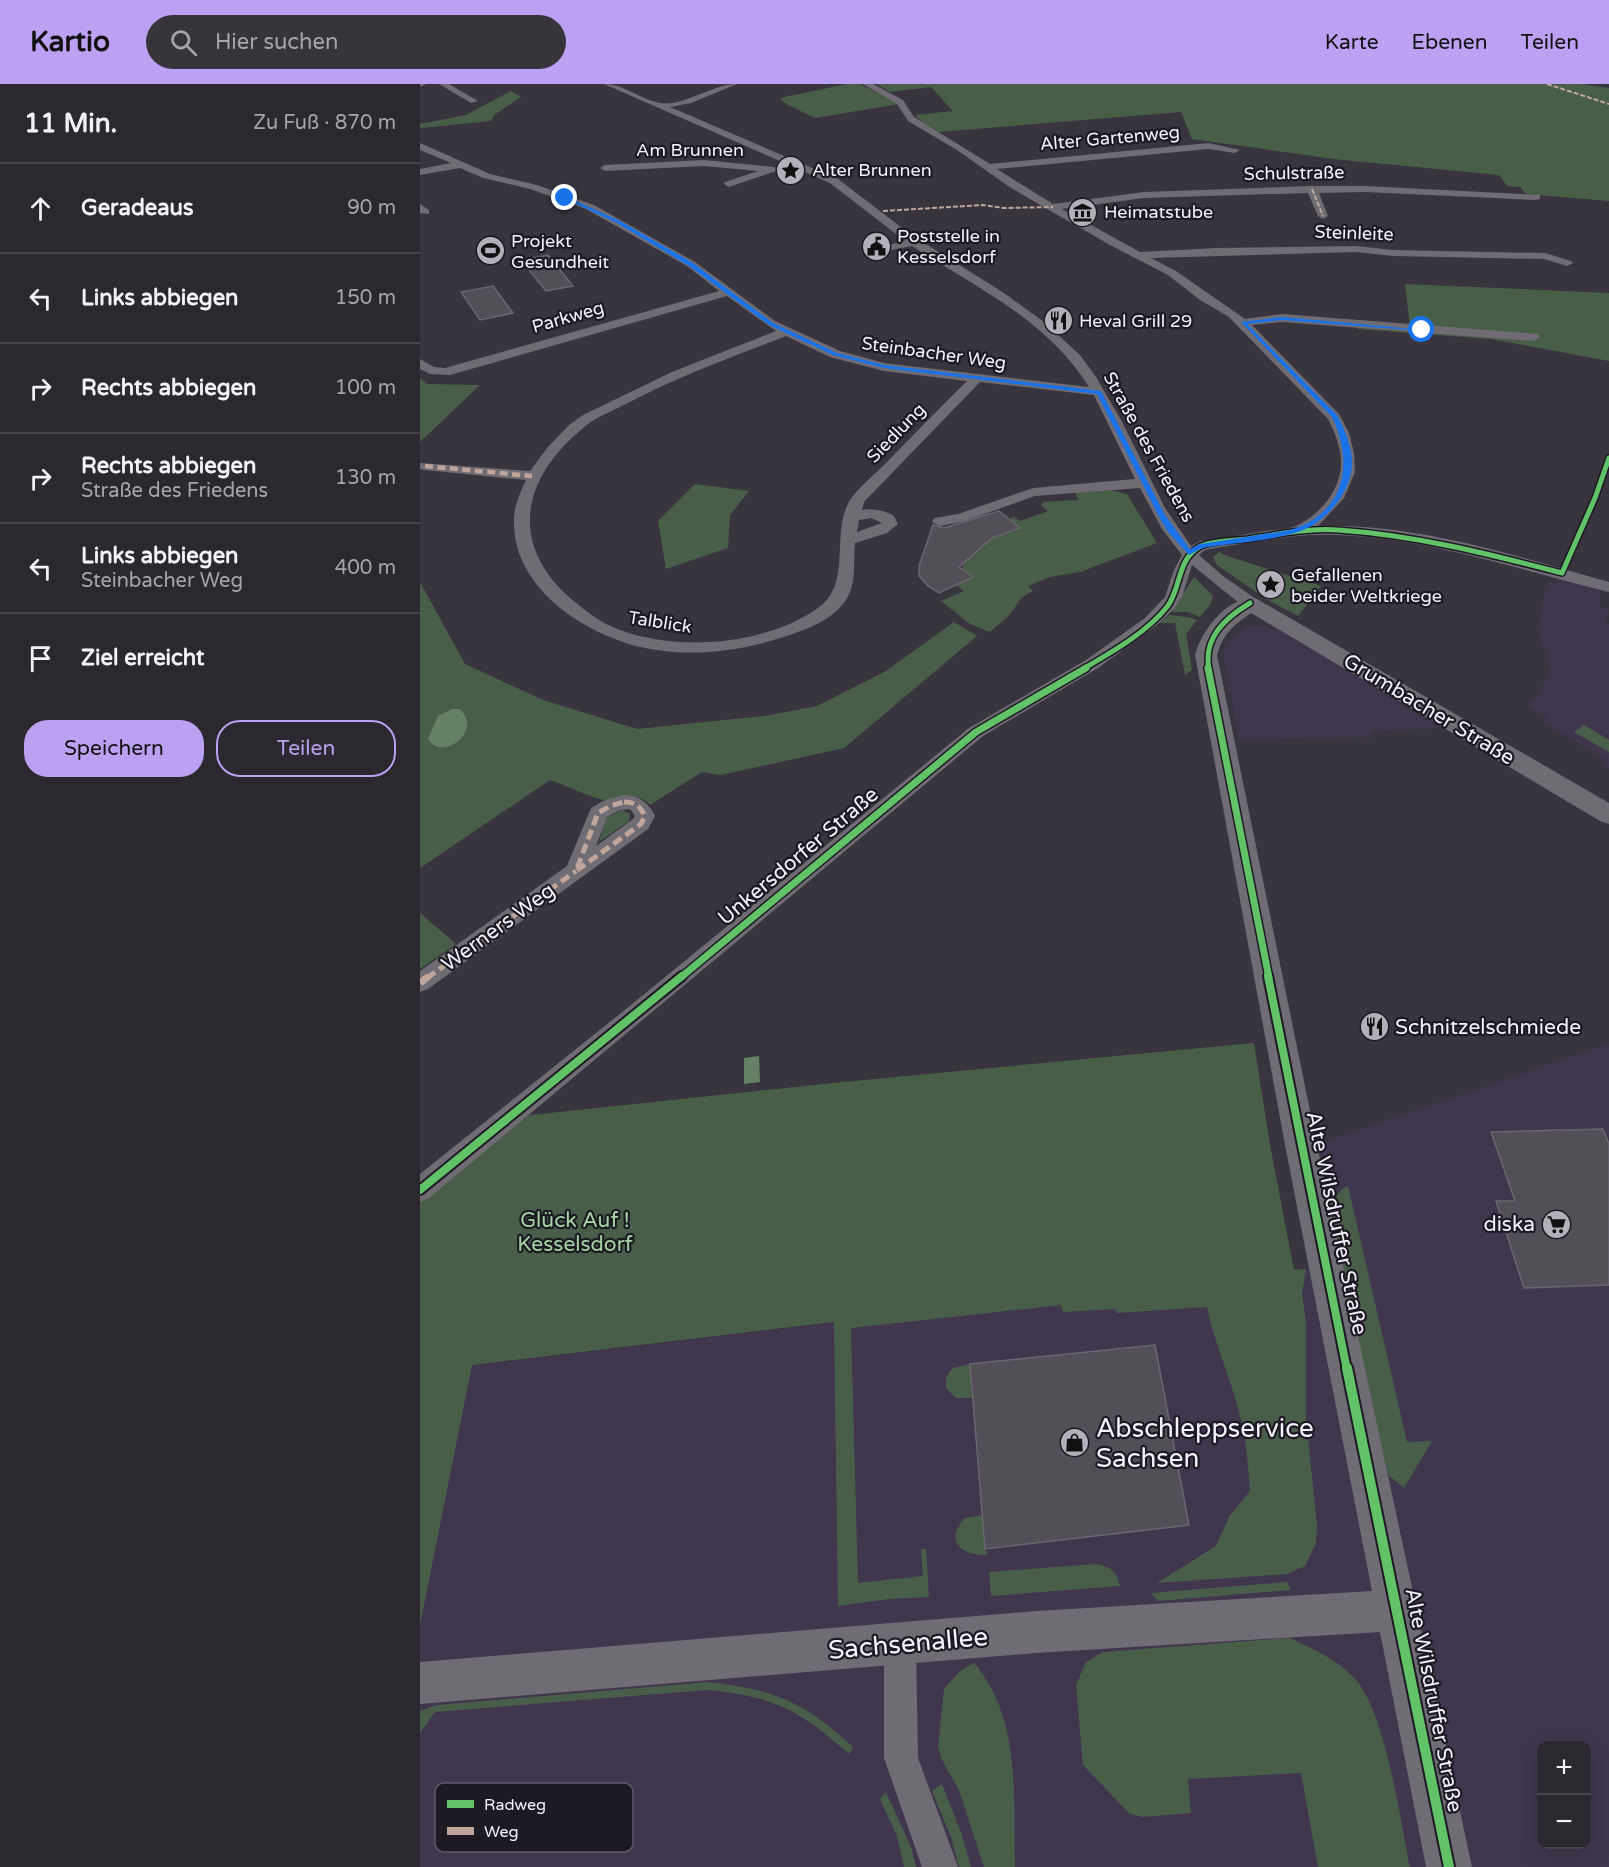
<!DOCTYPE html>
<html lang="de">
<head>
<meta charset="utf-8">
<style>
  body { margin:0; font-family:"Varela Round",sans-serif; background:#37343b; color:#f1f3f6 }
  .controls { position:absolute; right:18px; bottom:18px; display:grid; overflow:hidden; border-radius:12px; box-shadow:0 6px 24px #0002 }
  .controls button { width:54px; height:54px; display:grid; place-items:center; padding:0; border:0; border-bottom:2px solid #47444b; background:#2b282f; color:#f1f3f6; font:30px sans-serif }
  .stop { position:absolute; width:18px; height:18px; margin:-14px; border:4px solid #1a73e8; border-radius:50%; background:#fff }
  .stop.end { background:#1a73e8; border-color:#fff; box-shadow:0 2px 6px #0008 }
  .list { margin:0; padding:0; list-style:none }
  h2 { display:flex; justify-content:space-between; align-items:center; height:78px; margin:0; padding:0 24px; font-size:26px }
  h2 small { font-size:20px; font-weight:400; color:#a6a6aa }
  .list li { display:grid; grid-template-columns:39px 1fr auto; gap:18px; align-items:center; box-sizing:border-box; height:90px; padding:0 24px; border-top:2px solid #47444b }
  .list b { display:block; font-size:22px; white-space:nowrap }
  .list p { margin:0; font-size:20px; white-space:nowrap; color:#a6a6aa }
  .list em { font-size:20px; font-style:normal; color:#a6a6aa }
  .actions { display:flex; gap:12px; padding:18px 24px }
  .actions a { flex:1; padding:14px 0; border:2px solid #bca0f2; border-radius:24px; text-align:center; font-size:21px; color:#bca0f2 }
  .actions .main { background:#bca0f2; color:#111 }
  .icon { flex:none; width:33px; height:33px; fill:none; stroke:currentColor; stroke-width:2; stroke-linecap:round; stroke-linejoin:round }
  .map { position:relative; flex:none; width:1189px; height:1783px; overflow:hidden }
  header { display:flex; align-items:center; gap:36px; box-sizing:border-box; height:84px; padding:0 30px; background:#bca0f2; color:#111 }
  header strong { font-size:28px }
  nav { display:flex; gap:33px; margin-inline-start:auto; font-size:21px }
  .search { width:420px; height:54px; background:#37343b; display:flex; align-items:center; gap:15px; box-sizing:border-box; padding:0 21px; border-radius:33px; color:#a6a6aa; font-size:22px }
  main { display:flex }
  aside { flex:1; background:#2b282f }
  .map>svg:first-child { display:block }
</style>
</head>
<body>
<header>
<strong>Kartio</strong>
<div class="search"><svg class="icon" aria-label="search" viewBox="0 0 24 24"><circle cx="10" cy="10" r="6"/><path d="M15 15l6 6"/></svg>Hier suchen</div>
<nav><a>Karte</a><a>Ebenen</a><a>Teilen</a></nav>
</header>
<main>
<aside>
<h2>11 Min.<small>Zu Fuß · 870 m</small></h2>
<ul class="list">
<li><svg class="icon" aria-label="ahead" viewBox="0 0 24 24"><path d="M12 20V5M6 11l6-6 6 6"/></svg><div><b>Geradeaus</b></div><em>90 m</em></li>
<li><svg class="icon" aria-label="left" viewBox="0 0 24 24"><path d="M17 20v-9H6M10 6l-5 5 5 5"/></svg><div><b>Links abbiegen</b></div><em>150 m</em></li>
<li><svg class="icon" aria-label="right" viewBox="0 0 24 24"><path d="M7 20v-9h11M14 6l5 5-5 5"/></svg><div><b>Rechts abbiegen</b></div><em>100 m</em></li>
<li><svg class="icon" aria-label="right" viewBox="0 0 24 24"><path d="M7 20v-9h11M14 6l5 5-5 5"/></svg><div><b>Rechts abbiegen</b><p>Straße des Friedens</p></div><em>130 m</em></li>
<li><svg class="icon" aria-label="left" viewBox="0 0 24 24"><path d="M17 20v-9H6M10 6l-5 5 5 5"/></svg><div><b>Links abbiegen</b><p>Steinbacher Weg</p></div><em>400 m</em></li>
<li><svg class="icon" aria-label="arrive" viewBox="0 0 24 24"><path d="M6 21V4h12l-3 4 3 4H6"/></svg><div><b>Ziel erreicht</b></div></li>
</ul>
<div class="actions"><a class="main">Speichern</a><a>Teilen</a></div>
</aside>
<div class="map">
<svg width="1189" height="1783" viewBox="0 0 1189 1783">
  <rect width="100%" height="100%" fill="#39353f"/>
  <path fill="#40374e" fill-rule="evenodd" d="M1138,494L1180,505L1179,523L1189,526L1185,538L1189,540V684L1183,680L1187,676L1122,638L1127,634L1126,632L1112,626L1109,620L1118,612L1131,587L1127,576L1129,568L1122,563L1119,544L1124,512L1130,498L1135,500Z
    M828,542H844L855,547L859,545L1019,644L951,647L952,653L819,655L803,569L806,559Z
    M1189,960V1783H0V1288L830,1189L920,1182L892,1062ZM1122,1662H1166V1760H1122Z"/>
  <path fill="#495e49" d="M427,0H440L479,20L395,34L366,20L360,14Z
    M457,0H1161L1189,4V117L1106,110L1100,103L1087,102L1079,91L913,75L772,55L761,28L518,48L503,39L495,31L533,27L511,3L470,8Z
    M91,7L101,13L74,31L71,37L0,44V40L46,31Z
    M985,200L1189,209V277L1071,255L938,245L936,237L990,242Z
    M0,294L7,300L60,301L0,358Z
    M275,400L329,407L310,431L308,464L246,485L238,437Z
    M690,406L707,410L737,459L660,488L630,493L608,502L613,507C597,515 601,516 592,527C587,535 577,541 570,548L550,540L521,517L544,507L537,501L552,493L542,485L546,468L554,470L563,462L558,459L599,444L589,435L594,433L600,437L628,427L621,421L624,418L658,416L655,407Z
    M800,467L801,470L901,502L878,532L846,515L797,481L793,473Z
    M774,493L793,512L790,521L780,533L767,528H751Z
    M0,498L45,580L123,616L217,645L345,632L397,622L466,587L534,538L557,552L424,664L301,691L282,688L230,721C216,705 201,720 184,716C166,712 148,702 130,696L0,784Z
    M749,531L767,533L777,536L766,550L772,586L765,591L755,539H740Z
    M1164,641L1189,656V668L1154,648Z
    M202,726L210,730L209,737L179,758L186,734Z
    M0,829L36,860L0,885Z
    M834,959L850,1061L874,1186L886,1185L882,1210L886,1239V1335L897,1441L896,1459L885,1482L867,1490L737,1499L796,1462L809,1433L830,1407C828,1379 826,1351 818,1324C809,1290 794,1258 787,1223L697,1229L696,1225L643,1228L641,1221L431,1244L438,1499L503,1492L501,1465H506L509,1513L469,1515L418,1522L414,1238L52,1281L0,1541V1113L102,1032L423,998Z
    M928,1102L987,1358L1012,1357L984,1404L968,1391L907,1124L923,1104Z
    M550,1280L552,1314H536L526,1304V1293L533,1284Z
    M562,1431L567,1471C542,1472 523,1457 545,1434Z
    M677,1480C691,1483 697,1488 700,1502L571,1512L569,1488Z
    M867,1498L871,1506L738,1517L731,1509Z
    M869,1554C894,1565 917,1575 935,1595C966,1629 980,1736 990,1783H898L881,1689L768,1695L771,1729L723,1733L710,1730L663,1681L656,1601L666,1578L683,1568Z
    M554,1579C602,1635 593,1714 595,1783H564L539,1706L522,1676L518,1663L524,1605L539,1588Z
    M288,1598C353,1605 385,1618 433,1663L429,1670C380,1626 353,1612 287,1606L15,1628L0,1649V1627L17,1621Z
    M522,1700L541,1748L551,1783H539L531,1753L512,1707Z
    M466,1708L491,1763L496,1783H484L477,1752L460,1715Z"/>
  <path fill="#668065" d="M32,625H40C64,648 21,678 8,655L18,632Z
    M339,972L340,998L324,1000V974Z"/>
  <path fill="#534f57" stroke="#6a6670" stroke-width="1.5" d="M128,171L153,202L126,207L101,176Z
    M73,202L93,229L60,236L41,208Z
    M579,427L600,444L572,454L539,483L553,493L519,509L508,502L499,492V482L513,441L524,444Z
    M1183,1045L1189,1060V1201L1104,1204L1076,1117H1095L1071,1048Z
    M735,1261L769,1441L565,1465L550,1280Z"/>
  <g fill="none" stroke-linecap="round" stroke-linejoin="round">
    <path fill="#6f6c73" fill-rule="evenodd" d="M0,0H6L0,3Z
      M19,0H29L58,17L51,19Z
      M184,0C205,0 220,16 241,19C262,23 293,0 317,0L271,19L250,23L418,95L490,150L584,209L624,238L660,271L676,293L701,336L745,424L771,462L780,457C802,454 823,451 845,447C854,446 864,446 873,443C895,435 916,412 920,389C924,371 916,350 908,335L809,233L780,216L748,191L690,161L591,104L537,66L488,37L477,20L443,0H453L483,16L494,33L570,80L789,59L820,66L815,69L789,65L577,85L633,120L724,108L892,102H945L1120,111V115L1116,116L945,108L899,109L908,132L903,135L898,132L888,109L724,114L642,125L720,168L797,164L936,162L973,166L1125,169L1151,177L1153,179L1147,182L1124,175L973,172L936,168L731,174L756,187L825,235L862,230L1118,250L1120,253L1114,257L862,238L832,241L919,330L929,349L934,369L935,388L924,414L898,442C997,439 1095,472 1189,498V508C1099,486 1010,454 916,451C872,449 828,459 785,466L779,471L803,492L836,515L838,519L836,523H824L772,481L762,513L754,525L737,541L678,584L563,652L9,1114L0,1118V1090L211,921L549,644L666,576L725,534L745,513L754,486L762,471L742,445L720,404L615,412L545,437L520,442L515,440L512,437L515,434L538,430L613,404L715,395L674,311L560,298L444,418L442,426C453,424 464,426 474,432L478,440L467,449L435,459C433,478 437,499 426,516C412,537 383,547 360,554C319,567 273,573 230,565C170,554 94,507 94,439C93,424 100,409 106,396L5,386L0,385V379L110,387L127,364L149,341L163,331L252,288L356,247L307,212L30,291L10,290L0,285V275L14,283L25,284L299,207L267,182L166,125L110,105L63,94L40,84L0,91V85L31,79L0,66V59L70,90L117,101L174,121L275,178L355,237L420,267L464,279L669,303C628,236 555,203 492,162L444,171V167L485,157L410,99ZM366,252L410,273L464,287L547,297C519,325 492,352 465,380C454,391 439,403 430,416C410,449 433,500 398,524C345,561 260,568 200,546C183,540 168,529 155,518C89,464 99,397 162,345C174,334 190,328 204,321C256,293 312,273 366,252ZM451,434L462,439L437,448L439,436Z
      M284,76L354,83L359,86L309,103L304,100L305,98L338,87L284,82L185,87L180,84L185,81Z
      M0,120L9,126V130L0,129Z
      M204,711C220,712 228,718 235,732L228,745L8,905L0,908V887L147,782L171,724L183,717ZM210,725L215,732L213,735L176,762L187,733L200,726Z
      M480,1544L492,1548L496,1560L498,1674L538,1783H502L464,1674V1560L468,1548Z"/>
    <path fill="#6f6c73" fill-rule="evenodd" d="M830,513L837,515L1189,719V740L1180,737L831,529C812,543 804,548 797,571L897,1061L1052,1783H1006L960,1548L616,1569L0,1620V1578L616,1527L952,1507L865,1061L775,571C782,546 803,519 830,513Z"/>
    <path stroke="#c0a59a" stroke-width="2" stroke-dasharray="5 2" stroke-linecap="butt" d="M1127,0L1189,20
      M892,105L903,132
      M463,127L563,121L584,124L633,123"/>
    <path stroke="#c0a59a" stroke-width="4.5" stroke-dasharray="8 4.5" stroke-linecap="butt" d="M5,382L112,392"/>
    <path stroke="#c0a59a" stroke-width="5" stroke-dasharray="10 5" stroke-linecap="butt" d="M204,718C215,718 220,722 225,732L221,740L156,787L178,729L190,722Z
      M7,894L156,787"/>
    <path stroke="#c0a59a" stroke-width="7" stroke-dasharray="14 7" stroke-linecap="butt" d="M0,899L9,892"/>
    <defs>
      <path id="cycleway-far3" d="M663,585C692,568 726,549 747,523C761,505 757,476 779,463C788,457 815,456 828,455C858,450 888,444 918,446C995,451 1069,470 1142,489L1175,414L1189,374
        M789,585C783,554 805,534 830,519"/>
      <path id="cycleway-far2" d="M788,584L849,894
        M260,894L556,648L666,584"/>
      <path id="cycleway-far1" d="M848,892L927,1286
        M0,1106L262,892"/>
      <path id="cycleway" d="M927,1284L1029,1783"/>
    </defs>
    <use href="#cycleway-far3" stroke="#1d1a23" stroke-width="8"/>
    <use href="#cycleway-far2" stroke="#1d1a23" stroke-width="10"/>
    <use href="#cycleway-far1" stroke="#1d1a23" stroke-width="12"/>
    <use href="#cycleway" stroke="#1d1a23" stroke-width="14"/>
    <use href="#cycleway-far3" stroke="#61c268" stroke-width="5"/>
    <use href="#cycleway-far2" stroke="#61c268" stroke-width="7"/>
    <use href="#cycleway-far1" stroke="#61c268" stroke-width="8"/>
    <use href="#cycleway" stroke="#61c268" stroke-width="10"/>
  </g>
  <path fill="#1a73e8" d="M147,113L200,137L273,179L353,239L417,269L464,281L681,307L745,431L770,465L780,460C802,457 823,453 844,450C854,448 866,448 876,444C927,425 933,377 912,333L821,238L862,233L1005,246L1002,247L862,236L827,240L917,331C926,348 935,369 931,389C926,414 903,440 878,448C850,457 812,459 782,464L769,471L748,448L738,431L677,310L464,284L413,271L349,241L269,182L197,139L143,114Z"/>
  <defs>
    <symbol id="sight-disc" viewBox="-11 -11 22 22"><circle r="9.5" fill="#b3afbb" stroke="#1d1a23"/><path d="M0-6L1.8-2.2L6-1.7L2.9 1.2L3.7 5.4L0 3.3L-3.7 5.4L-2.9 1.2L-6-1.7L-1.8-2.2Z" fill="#111"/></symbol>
    <symbol id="museum-disc" viewBox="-11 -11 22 22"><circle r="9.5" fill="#b3afbb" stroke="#1d1a23"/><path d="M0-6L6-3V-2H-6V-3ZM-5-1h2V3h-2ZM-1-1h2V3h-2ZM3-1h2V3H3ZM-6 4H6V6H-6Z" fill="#111"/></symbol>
    <symbol id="civic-disc" viewBox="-11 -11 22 22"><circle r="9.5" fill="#b3afbb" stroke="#1d1a23"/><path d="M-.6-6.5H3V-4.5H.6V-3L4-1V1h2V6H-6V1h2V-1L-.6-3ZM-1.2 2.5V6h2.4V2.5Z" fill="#111"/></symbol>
    <symbol id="stadium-disc" viewBox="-11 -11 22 22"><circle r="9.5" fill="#b3afbb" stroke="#1d1a23"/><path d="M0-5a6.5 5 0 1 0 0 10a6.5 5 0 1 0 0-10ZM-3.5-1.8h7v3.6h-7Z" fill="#111"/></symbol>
    <symbol id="restaurant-disc" viewBox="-11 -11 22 22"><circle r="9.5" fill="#b3afbb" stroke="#1d1a23"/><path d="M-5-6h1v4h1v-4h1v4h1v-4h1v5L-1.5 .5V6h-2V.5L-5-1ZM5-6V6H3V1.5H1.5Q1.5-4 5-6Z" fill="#111"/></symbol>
    <symbol id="supermarket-disc" viewBox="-11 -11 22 22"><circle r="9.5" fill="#b3afbb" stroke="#1d1a23"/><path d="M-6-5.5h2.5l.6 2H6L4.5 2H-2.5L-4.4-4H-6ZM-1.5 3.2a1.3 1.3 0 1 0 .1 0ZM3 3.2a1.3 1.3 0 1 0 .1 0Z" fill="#111"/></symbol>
    <symbol id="shop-disc" viewBox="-11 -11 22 22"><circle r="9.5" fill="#b3afbb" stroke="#1d1a23"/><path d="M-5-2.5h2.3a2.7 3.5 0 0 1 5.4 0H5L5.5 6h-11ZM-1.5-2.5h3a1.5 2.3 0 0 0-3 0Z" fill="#111"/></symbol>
  </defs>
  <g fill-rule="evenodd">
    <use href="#sight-disc" x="354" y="70" width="33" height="33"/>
    <use href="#museum-disc" x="646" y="112" width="33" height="33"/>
    <use href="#civic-disc" x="440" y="146" width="33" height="33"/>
    <use href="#stadium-disc" x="54" y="150" width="33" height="33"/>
    <use href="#restaurant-disc" x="622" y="220" width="33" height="33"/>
    <use href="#sight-disc" x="834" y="484" width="33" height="33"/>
    <use href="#restaurant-disc" x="938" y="926" width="33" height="33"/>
    <use href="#supermarket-disc" x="1120" y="1124" width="33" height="33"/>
    <use href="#shop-disc" x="638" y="1342" width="33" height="33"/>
  </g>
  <g text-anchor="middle" stroke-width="4.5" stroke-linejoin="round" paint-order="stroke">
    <g font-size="18" fill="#f5f1fe" stroke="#1d1a23">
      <text transform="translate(690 54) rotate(-5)" y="6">Alter Gartenweg</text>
      <text x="270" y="72">Am Brunnen</text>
      <text transform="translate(874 89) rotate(-1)" y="6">Schulstraße</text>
      <text transform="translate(934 149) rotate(2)" y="6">Steinleite</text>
      <text transform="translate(148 233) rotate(-16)" y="6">Parkweg</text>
      <text transform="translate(514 269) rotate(8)" y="6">Steinbacher Weg</text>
      <text transform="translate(476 349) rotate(-46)" y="6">Siedlung</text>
      <text transform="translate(729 363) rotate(61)" y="6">Straße des Friedens</text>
      <text transform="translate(240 538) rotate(9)" y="6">Talblick</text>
    </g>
    <g font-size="18" fill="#f5f1fe" stroke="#1d1a23" text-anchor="start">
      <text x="392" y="92">Alter Brunnen</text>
      <text x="684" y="134">Heimatstube</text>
      <text x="477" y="158">Poststelle in<tspan x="477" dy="21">Kesselsdorf</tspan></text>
      <text x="91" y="163">Projekt<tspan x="91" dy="21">Gesundheit</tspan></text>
      <text x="659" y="243">Heval Grill 29</text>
      <text x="871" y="497">Gefallenen<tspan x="871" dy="21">beider Weltkriege</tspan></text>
    </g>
    <g font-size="21" fill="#f5f1fe" stroke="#1d1a23">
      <text transform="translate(1009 625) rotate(31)" y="7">Grumbacher Straße</text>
      <text transform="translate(378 772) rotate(-40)" y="7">Unkersdorfer Straße</text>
      <text transform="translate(78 843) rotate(-36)" y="7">Werners Weg</text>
      <text transform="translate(917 1139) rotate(78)" y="7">Alte Wilsdruffer Straße</text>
      <text transform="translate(1014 1616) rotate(79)" y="7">Alte Wilsdruffer Straße</text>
    </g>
    <g font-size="21" fill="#f5f1fe" stroke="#1d1a23" text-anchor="start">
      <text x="975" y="950">Schnitzelschmiede</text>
      <text x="1115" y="1147" text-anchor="end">diska</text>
    </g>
    <g font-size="21" fill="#a4d5a3" stroke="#1d1a23">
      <text x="155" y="1143">Glück Auf !<tspan x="155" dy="24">Kesselsdorf</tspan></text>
    </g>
    <g font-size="26" fill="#f5f1fe" stroke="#1d1a23" text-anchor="start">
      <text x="676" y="1353">Abschleppservice<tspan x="676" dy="30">Sachsen</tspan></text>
    </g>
    <g font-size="26" fill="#f5f1fe" stroke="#1d1a23">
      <text transform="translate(488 1559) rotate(-5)" y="9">Sachsenallee</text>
    </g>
  </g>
  <rect x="15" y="1699" width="198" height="69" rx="9" fill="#1d1a23" stroke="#5e5a65" stroke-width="1.5"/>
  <rect x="27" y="1716" width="27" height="8" fill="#61c268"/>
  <rect x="27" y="1743" width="27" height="8" fill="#c0a59a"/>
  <g font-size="16" fill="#f5f1fe">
    <text x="64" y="1726">Radweg</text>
    <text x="64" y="1753">Weg</text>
  </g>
</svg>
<div class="controls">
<button>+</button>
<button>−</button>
</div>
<div class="stop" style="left:1002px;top:246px"></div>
<div class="stop end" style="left:145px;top:114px"></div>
</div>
</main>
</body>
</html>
